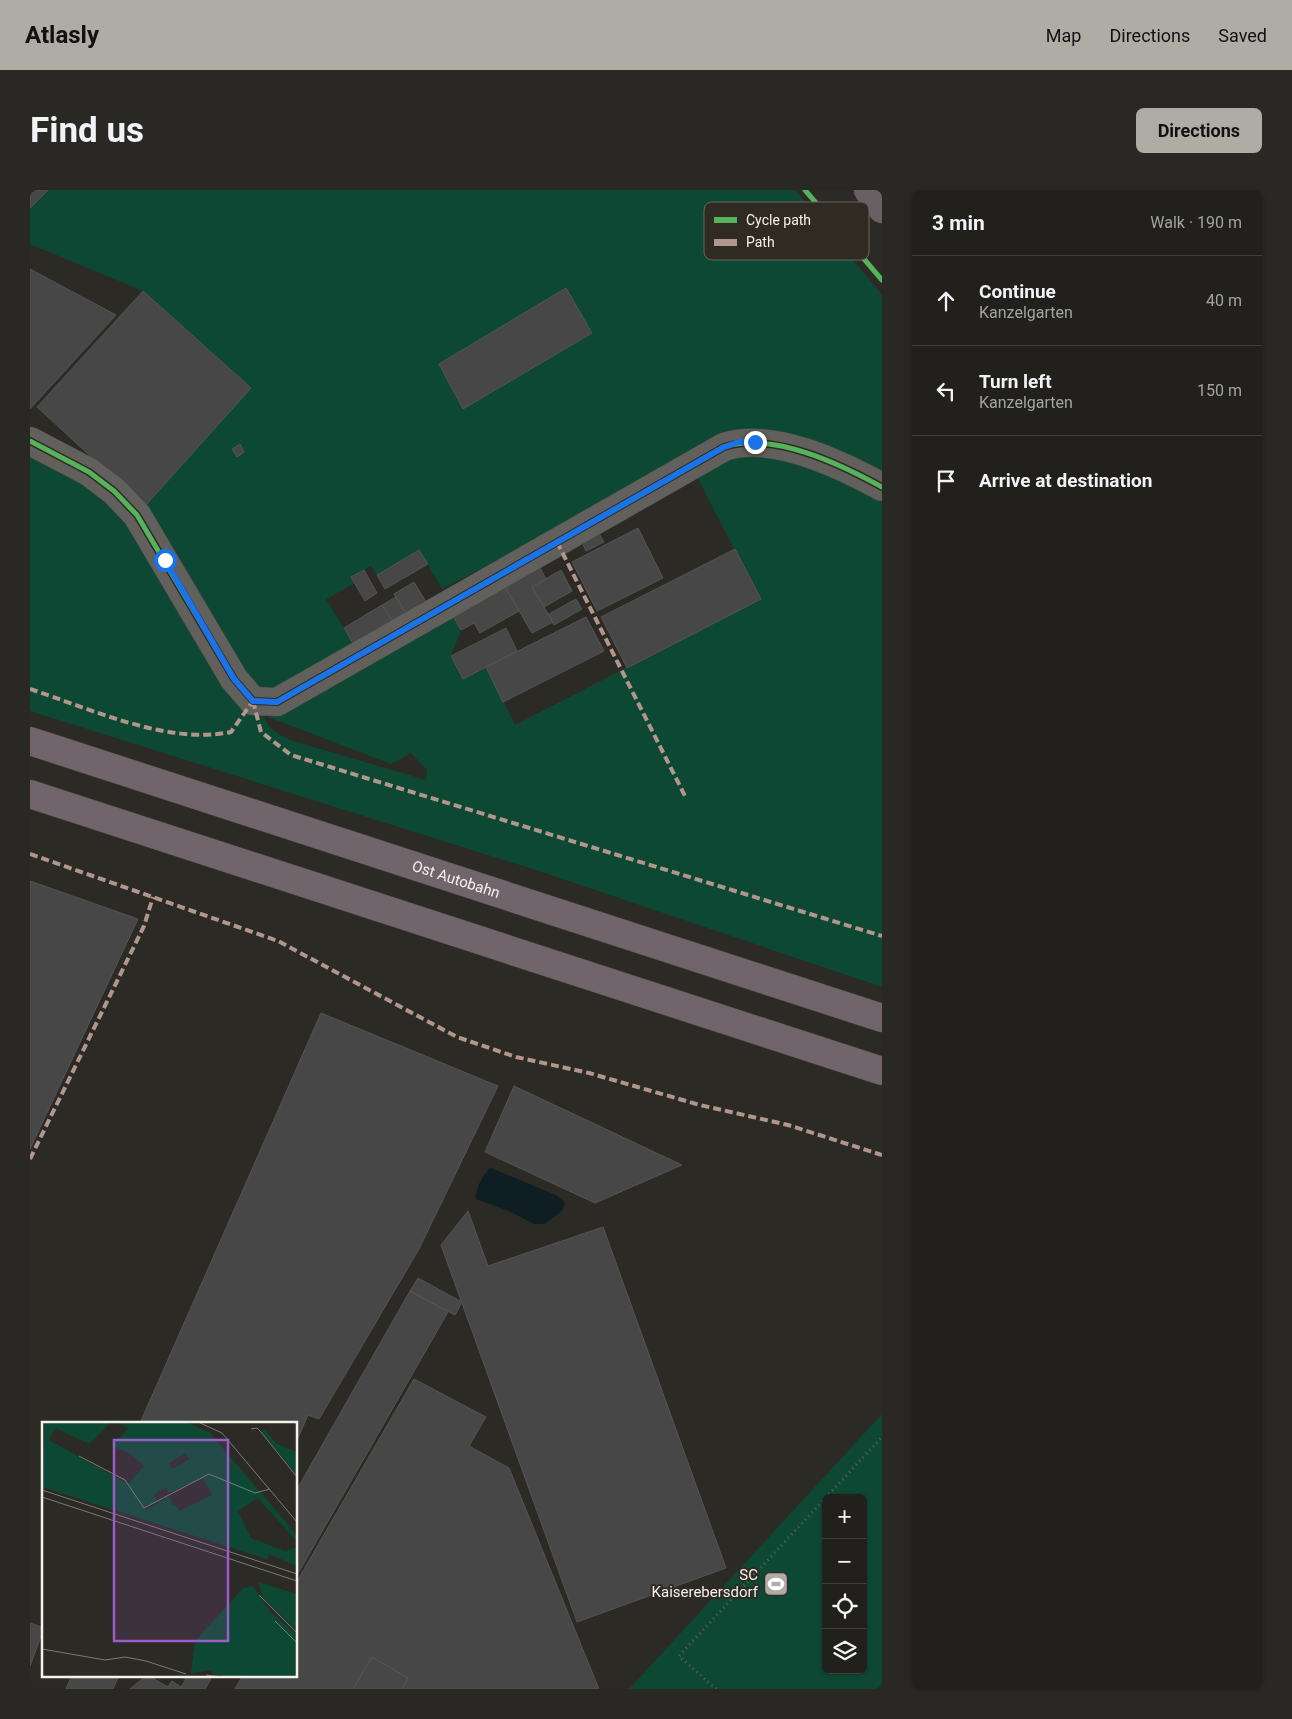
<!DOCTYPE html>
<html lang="en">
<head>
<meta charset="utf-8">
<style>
  body { margin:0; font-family:Roboto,sans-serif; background:#292825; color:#f1f3f6 }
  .controls { position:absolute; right:15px; bottom:15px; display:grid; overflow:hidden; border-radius:8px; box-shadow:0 1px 4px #0004 }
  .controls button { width:45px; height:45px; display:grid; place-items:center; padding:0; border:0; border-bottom:1px solid #3e3e3b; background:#21201c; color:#f1f3f6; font:25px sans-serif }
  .stop { position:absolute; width:15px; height:15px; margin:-11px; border:4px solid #1a73e8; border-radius:50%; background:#fff }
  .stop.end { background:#1a73e8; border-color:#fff; box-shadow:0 1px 5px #0008 }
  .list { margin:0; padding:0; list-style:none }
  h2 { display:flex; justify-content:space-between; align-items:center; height:65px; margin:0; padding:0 20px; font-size:21px }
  h2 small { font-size:16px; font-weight:400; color:#a2a3a3 }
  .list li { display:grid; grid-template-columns:32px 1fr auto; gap:15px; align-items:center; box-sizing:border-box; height:90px; padding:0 20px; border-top:1px solid #3e3e3b }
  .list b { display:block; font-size:19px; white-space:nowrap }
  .list p { margin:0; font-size:16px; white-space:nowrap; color:#a2a3a3 }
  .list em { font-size:16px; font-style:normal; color:#a2a3a3 }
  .icon { flex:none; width:28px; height:28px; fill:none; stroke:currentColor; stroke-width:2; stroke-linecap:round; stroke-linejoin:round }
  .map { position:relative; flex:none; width:852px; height:1499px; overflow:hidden; border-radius:8px }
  header { display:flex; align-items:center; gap:30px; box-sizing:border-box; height:70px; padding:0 25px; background:#afaca6; color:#111 }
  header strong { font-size:24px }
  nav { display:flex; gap:28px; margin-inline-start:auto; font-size:18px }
  .intro { display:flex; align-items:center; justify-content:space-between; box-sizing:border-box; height:120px; padding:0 30px }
  h1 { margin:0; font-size:35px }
  .button { padding:12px 22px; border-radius:8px; background:#afaca6; color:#111; font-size:18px; font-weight:700 }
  main { display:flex; gap:30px; padding:0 30px }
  aside { flex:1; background:#21201c; border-radius:8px; box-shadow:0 1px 4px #0004 }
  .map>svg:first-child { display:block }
</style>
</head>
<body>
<header>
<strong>Atlasly</strong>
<nav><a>Map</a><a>Directions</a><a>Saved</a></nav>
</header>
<div class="intro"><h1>Find us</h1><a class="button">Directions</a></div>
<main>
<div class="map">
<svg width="852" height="1499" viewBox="0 0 852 1499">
  <rect width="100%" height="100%" fill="#2c2a25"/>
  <path fill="#0d4834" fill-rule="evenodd" d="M18,0H765L852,105V797L509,681L0,521V257L47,281L221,198L113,101L0,54V18ZM536,99L562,143L433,219L409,174ZM655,273L666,285L730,409L485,535L456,477L432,488L421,466L431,440L420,421L238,527L361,574L381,563L397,580L396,590L263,551C233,538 234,532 232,502L262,494L327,460L296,409L325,393L321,387L341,376L347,385L389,360L412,399Z
    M852,1224V1499H600V1498ZM796,1308H833V1480H796Z"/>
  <path fill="#0f1e23" d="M461,978L528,1006L535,1013L532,1021L515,1034H504L479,1021L446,1009C445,1000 453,983 461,978Z"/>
  <path fill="#484747" stroke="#555454" d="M0,0H18L0,18Z
    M0,79L86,125L0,219Z
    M536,98L562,143L433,219L409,174Z
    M113,101L221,198L115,316L7,217Z
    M210,254L214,262L207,267L202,259Z
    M608,338L633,388L567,421L542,372Z
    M568,342L574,352L556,361L551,350Z
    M705,359L731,409L597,478L571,427Z
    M389,360L398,374L355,399L347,385Z
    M507,372L516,389L502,397L523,432L502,443L472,392Z
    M334,380L347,403L335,411L321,387Z
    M531,380L542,401L514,417L502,397Z
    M384,392L399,417L379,429L364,404Z
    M472,392L489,421L450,443L444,433L431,440L420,421Z
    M366,407L379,429L366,437L352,415Z
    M546,409L552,419L524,435L519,424Z
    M352,415L366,437L327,460L314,438Z
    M556,427L574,461L473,512L456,477Z
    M476,438L487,461L433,489L421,466Z
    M0,691L108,729L0,959Z
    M291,823L468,896L389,1059L289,1229L278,1225L266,1253V1233H110Z
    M484,896L652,975L565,1013L455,962Z
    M438,1021L458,1076L573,1037L696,1378L547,1432L411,1055Z
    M388,1088L432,1112L425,1125L380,1101Z
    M380,1101L418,1122L266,1387V1301Z
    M384,1189L456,1227L439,1256L479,1278L569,1499H372L378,1488L342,1467L323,1499H205L213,1485H266V1393Z
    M0,1433L14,1438L0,1476Z
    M342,1467L378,1488L372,1499H323Z
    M42,1485H89L83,1499H36Z
    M117,1485L138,1497L142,1491L151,1497L150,1499H100Z
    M147,1485H183L175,1499H150L156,1489Z"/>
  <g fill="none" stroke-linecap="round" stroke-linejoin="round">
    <defs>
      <path id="street" d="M0,251L59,282L84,301L107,325L204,489L223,511L247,512L694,257C742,241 810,274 852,297"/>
      <path id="primary" d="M838,0L852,19"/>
      <g id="highway">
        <path id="s1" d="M0,551L852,828"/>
        <path d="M0,604L852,881"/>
      </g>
    </defs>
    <use href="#street" stroke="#494843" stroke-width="29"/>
    <use href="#primary" stroke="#494843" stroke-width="29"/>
    <use href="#highway" stroke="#494843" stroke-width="29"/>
    <path stroke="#62605c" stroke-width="3" stroke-dasharray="1 4" stroke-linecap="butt" d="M686,1499L649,1466L852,1247"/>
    <use href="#street" stroke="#62605c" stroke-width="28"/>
    <use href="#primary" stroke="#686062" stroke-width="28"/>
    <use href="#highway" stroke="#71656b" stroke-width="28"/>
    <path stroke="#b2968c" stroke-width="4" stroke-dasharray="8 4" stroke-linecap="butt" d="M527,352L656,608
      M0,499C61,519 137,555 201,542L223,511
      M223,511L231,542L261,565L852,746
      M0,664L248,751L427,847L486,867L559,883L670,915L758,935L852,965
      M0,969L114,736L123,707"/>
    <defs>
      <path id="cycleway" d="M775,0L852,90
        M0,251L59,282L84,301L107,325L204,489L223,511L247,512L694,257C742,241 810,274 852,297"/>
    </defs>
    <use href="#cycleway" stroke="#2f2b22" stroke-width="8"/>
    <use href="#cycleway" stroke="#56b35d" stroke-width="5"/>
  </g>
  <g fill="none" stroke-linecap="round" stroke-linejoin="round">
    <path stroke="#1a73e8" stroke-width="6" d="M135,370L204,489L223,511L247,512L694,257L709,252H725"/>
  </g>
  <defs>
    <symbol id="stadium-square" viewBox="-11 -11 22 22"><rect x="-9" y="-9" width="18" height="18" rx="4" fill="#afaca6" stroke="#2f2b22"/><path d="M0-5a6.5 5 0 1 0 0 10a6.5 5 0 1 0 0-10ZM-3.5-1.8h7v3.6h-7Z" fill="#fff"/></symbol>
  </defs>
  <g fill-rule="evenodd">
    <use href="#stadium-square" x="732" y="1380" width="28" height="28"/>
  </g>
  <g text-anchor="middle" stroke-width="4" stroke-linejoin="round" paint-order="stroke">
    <g font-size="15" fill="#f5f2ec" stroke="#2f2b22">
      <text dy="5" stroke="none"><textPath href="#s1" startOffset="448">Ost Autobahn</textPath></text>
    </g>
    <g font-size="15" fill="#f5f2ec" stroke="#2f2b22" text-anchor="end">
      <text x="728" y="1390">SC<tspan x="728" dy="17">Kaiserebersdorf</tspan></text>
    </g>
  </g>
  <g transform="translate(12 1232)">
    <rect width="255" height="255" fill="#2c2a25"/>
    <path d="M3,0H69L47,22L13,6L7,18L86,62L102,44L87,31L69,24L87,6L73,0H144L167,10L255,113V120L216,76L196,89L209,116L243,129L255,125V144L227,132L225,137L218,135L0,65ZM144,31L147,37L130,47L127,41ZM161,56L170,73L137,89L133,82L130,83L128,74L104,88L103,85L116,79L112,73L117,69L124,66L127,71ZM222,7L235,22L255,30V53L219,9ZM216,160L255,172V209L221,176ZM211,164L229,190L255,213V255H190L170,252V248L149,251L153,219L201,166Z" fill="#0d4834" fill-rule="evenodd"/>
    <path fill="none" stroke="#7c7a75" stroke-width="1" d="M156,0L180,11L255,100M209,7L215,6L219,10L255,55M37,34L83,58L102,86L167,52L213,71L228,67M0,68L255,152M0,75L255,159M217,173L255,211M233,199L255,221M0,227L63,238L83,235L104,239L144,252M164,253L181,255"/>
    <path fill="#9a5eca" fill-opacity="0.15" stroke="#9a5eca" stroke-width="2.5" d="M72,18H186V219H72Z"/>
    <rect width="255" height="255" fill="none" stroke="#f5f2ec" stroke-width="2.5"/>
  </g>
  <rect x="674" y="12" width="165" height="58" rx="8" fill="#2f2b22" stroke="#6a675f" stroke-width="1"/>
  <rect x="684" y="27" width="23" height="6" fill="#56b35d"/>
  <rect x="684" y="49" width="23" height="7" fill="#b2968c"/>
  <g font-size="14" fill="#f5f2ec">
    <text x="716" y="35">Cycle path</text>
    <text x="716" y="57">Path</text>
  </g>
</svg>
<div class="controls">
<button>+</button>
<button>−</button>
<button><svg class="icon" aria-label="locate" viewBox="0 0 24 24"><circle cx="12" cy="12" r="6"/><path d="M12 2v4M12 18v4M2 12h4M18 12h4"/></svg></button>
<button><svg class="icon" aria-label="layers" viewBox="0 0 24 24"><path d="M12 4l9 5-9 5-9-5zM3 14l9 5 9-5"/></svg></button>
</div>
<div class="stop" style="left:135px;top:370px"></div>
<div class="stop end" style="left:725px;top:252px"></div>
</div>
<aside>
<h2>3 min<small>Walk · 190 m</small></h2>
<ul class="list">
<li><svg class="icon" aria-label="ahead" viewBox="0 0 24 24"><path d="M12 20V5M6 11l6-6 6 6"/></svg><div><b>Continue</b><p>Kanzelgarten</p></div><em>40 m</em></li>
<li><svg class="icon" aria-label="left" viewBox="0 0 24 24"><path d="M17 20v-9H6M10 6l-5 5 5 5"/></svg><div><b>Turn left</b><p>Kanzelgarten</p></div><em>150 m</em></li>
<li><svg class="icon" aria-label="arrive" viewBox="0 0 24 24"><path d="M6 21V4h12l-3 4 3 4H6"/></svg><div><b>Arrive at destination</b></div></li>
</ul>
</aside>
</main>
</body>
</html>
